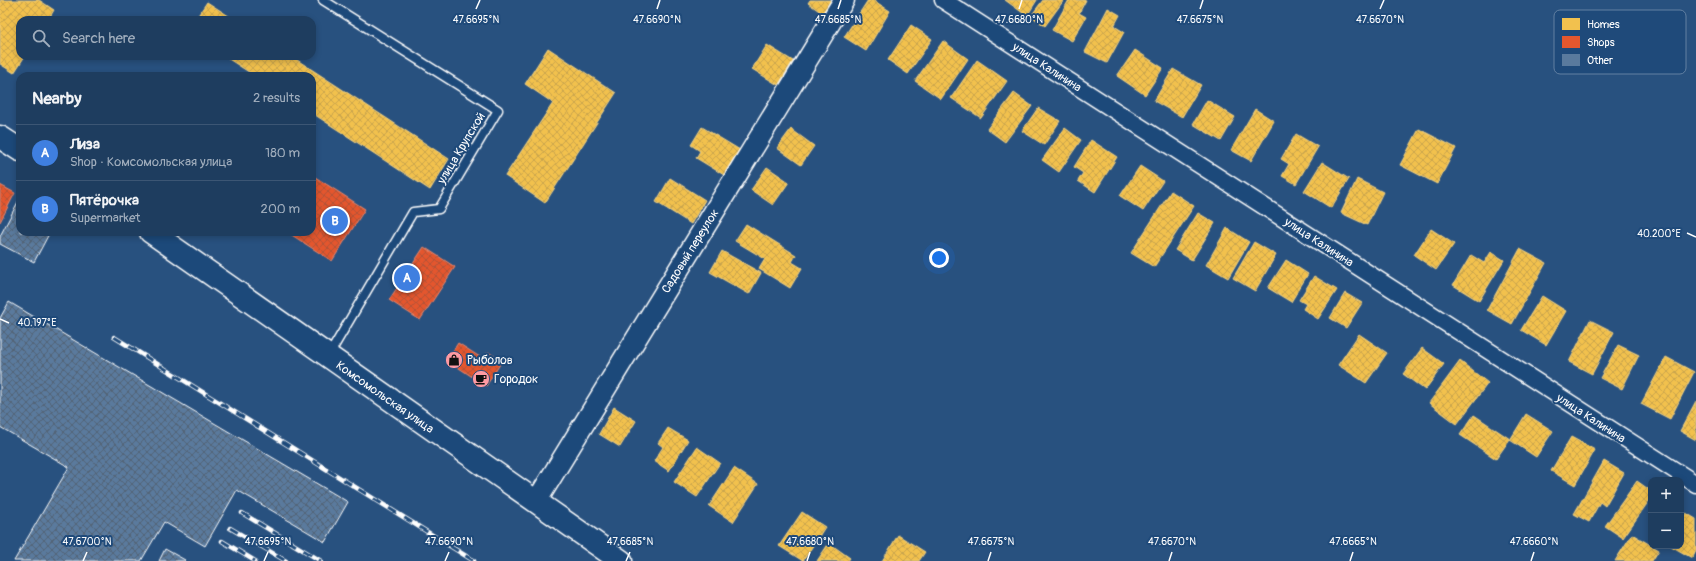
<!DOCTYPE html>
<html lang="en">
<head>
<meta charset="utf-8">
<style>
  body { margin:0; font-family:Pangolin,sans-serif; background:#264465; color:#f1f3f6 }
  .controls { position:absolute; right:12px; bottom:12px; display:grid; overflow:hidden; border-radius:8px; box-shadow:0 2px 6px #0003 }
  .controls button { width:36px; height:36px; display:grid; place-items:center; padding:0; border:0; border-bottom:1px solid #3c5674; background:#1e3d5f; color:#f1f3f6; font:20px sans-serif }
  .you { position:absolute; left:939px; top:258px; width:14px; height:14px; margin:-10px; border:3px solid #fff; border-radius:50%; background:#1a73e8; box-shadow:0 0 0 6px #1a73e833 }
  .badge { display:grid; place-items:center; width:26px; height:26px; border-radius:50%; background:#d6ab8b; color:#fff; font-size:13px; font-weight:700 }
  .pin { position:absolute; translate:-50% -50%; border:2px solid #fff; box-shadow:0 1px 4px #0006 }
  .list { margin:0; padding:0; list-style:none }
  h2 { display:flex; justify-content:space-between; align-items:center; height:52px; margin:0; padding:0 16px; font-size:17px }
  h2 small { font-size:13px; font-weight:400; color:#a1aebd }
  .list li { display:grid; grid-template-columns:26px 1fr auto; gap:12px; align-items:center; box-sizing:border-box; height:56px; padding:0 16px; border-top:1px solid #3c5674 }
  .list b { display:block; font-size:15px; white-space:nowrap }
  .list p { margin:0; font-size:13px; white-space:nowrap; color:#a1aebd }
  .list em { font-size:13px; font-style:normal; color:#a1aebd }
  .icon { flex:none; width:22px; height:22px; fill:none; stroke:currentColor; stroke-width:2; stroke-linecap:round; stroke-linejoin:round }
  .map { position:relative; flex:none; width:1696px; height:561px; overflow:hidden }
  .search { position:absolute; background:#1e3d5f; box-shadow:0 2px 6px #0003; left:16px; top:16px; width:300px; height:44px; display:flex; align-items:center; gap:10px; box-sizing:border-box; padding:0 14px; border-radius:12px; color:#a1aebd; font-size:15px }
  .panel { position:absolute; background:#1e3d5f; box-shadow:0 2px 6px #0003; left:16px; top:72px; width:300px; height:164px; border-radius:12px }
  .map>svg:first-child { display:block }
</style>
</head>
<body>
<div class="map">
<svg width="1696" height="561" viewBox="0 0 1696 561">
  <defs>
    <pattern id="homes-cross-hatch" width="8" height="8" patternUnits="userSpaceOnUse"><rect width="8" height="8" fill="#f2c14e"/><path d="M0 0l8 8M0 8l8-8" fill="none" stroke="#c8a44e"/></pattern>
    <pattern id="shops-cross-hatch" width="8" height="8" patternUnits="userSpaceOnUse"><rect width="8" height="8" fill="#e4572e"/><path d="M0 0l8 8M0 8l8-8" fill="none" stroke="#af5338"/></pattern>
    <pattern id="building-cross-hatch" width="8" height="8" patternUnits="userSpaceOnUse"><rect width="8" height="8" fill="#5a7a9d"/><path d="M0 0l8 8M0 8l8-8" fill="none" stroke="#536374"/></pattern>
  </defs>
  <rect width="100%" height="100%" fill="#28517f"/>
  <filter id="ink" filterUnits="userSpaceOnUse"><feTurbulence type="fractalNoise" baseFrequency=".025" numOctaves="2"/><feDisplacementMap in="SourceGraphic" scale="8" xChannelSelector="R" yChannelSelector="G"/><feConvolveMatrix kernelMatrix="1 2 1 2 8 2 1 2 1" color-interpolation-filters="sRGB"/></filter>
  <g filter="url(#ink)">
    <path fill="url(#homes-cross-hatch)" stroke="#f6d483" d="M0,0H39L54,10L48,20H20V56H25L14,73L0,64Z
      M810,0H832L822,13L808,3Z
      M868,0H873L890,11L866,51L844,37Z
      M1005,0H1037L1027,16Z
      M1043,0H1064L1045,26L1031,16Z
      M1069,0H1086L1079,13L1086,17L1072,41L1052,30Z
      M207,2L235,20H195Z
      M1108,8L1120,15L1114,26L1124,32L1107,63L1085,52Z
      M911,25L932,39L908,74L888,60Z
      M943,41L968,59L941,99L915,81Z
      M767,45L793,61L778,85L752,69Z
      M548,48L616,93L545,203L505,176L553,103L525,84Z
      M1135,50L1163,68L1145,95L1117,76Z
      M224,56H291L449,159L430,190L312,113V76H255Z
      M977,60L1007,81L981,118L951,98Z
      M1173,69L1201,85L1182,117L1154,101Z
      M1014,93L1032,106L1005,142L987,129Z
      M1207,100L1235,117L1221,141L1193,124Z
      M1038,108L1060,121L1044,145L1022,131Z
      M1255,109L1274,121L1251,161L1231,150Z
      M702,127L740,150L724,175L696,158L700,151L691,145Z
      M1065,128L1081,140L1059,172L1042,160Z
      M791,129L814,146L801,165L777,148Z
      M1419,129L1456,148L1437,184L1400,165Z
      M1296,134L1318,147L1296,184L1282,176L1289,164L1281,159Z
      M1091,140L1117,157L1095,192L1078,181L1083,173L1074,167Z
      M1322,162L1349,179L1331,208L1304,191Z
      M1140,166L1163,181L1143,211L1120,196Z
      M767,167L789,182L773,205L751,190Z
      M670,178L705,200L691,224L656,202Z
      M1357,179L1383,192L1367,225L1341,213Z
      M1171,191L1194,206L1154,267L1131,253Z
      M1198,213L1215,223L1192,260L1175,250Z
      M746,224L796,255L792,262L802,268L790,288L759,269L765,259L735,241Z
      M1227,228L1249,242L1228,278L1206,265Z
      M1431,229L1454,244L1436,270L1414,255Z
      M1254,242L1276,255L1255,291L1233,278Z
      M1520,249L1546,263L1512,324L1487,310Z
      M722,251L761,273L749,294L710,272Z
      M1491,252L1504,260L1479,301L1453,285L1471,255L1484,263Z
      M1286,260L1308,274L1291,302L1268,288Z
      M1314,276L1337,290L1318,319L1303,309L1306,304L1299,300Z
      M1345,293L1362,303L1346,328L1330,318Z
      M1542,296L1566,311L1546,345L1521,330Z
      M1590,320L1614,332L1592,374L1569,362Z
      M1359,334L1387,353L1366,383L1338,365Z
      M1618,345L1639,355L1622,389L1600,378Z
      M1422,348L1444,364L1425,390L1403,374Z
      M1666,357L1694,372L1670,419L1641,404Z
      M1460,361L1488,383L1457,424L1429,403Z
      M1696,401V440L1680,431Z
      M614,407L636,421L620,447L599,434Z
      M1526,414L1553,431L1536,457L1510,440Z
      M1474,415L1510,439L1496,459L1460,435Z
      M668,428L688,440L669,471L654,461L663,447L658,443Z
      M1571,437L1595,450L1575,485L1551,471Z
      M697,447L720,463L697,497L674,482Z
      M1604,461L1624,473L1605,506L1600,502L1589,522L1574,514Z
      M734,468L758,484L733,522L709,506Z
      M1637,481L1651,491V498L1623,538L1605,526Z
      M802,512L825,527L803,561L779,546Z
      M1686,513L1696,519V550L1692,558L1671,546H1681V522Z
      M1632,534L1659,550L1652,561H1615Z
      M898,535L925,552L919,561H882Z
      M829,543L850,558L848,561H817Z"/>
    <path fill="url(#shops-cross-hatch)" stroke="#ec896d" d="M312,175L365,209L332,261L287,232H312Z
      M0,185L15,193L0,222Z
      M424,247L455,267L420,320L389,300Z
      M458,343L483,359L488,352L502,361L486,386L447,360Z"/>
    <path fill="url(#building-cross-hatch)" stroke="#fff" d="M19,200L20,232H50L34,262L0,244V236Z
      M9,302L348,502L325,542L237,490L205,546L164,522L141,561H14L69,467L0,427V318Z
      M165,549L185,560L184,561H159Z"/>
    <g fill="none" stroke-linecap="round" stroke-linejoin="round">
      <defs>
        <path id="service" d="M323,0L498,110L439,209L413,212L329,355"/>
        <path id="minor" d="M943,0L1696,484"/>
        <path id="tertiary" d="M536,502L844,0"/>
        <path id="primary" d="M0,137L20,150
          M151,232L621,561"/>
      </defs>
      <use href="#service" stroke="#fff" stroke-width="11"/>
      <use href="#minor" stroke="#fff" stroke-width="19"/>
      <use href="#tertiary" stroke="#fff" stroke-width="23"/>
      <use href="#primary" stroke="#fff" stroke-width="25"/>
      <use href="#service" stroke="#1f4a7a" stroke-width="8"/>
      <use href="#minor" stroke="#1f4a7a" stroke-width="16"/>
      <use href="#tertiary" stroke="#1f4a7a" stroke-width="20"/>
      <use href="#primary" stroke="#1f4a7a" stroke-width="22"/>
      <defs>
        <path id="rail" d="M114,337L474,561
          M242,513L321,561
          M230,528L286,561
          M222,541L255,561"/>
      </defs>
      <use href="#rail" stroke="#fff" stroke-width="4.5"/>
      <use href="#rail" stroke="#1f4a7a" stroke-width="3" stroke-dasharray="9" stroke-linecap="butt"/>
    </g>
  </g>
  <path fill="none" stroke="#fff" stroke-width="1.5" d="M476,9L480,0M657,9L660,0M838,9L841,0M1019,9L1022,0M1200,9L1203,0M1380,9L1384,0M1687,233L1696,237M0,319L9,323M83,561L87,552M264,561L268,552M445,561L449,552M626,561L630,552M807,561L810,552M988,561L991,552M1169,561L1172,552M1350,561L1353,552M1531,561L1534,552"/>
  <defs>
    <symbol id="shop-disc" viewBox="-11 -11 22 22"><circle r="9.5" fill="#ff9aa2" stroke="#1f4a7a"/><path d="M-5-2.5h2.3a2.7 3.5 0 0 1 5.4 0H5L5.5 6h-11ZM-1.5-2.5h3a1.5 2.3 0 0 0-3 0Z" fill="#111"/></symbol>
    <symbol id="cafe-disc" viewBox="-11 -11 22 22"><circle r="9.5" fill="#ff9aa2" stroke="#1f4a7a"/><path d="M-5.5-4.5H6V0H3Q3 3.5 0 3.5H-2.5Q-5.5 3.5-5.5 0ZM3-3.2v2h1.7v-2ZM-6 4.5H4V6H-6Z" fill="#111"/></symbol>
  </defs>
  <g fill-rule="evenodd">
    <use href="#shop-disc" x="444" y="350" width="20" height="20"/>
    <use href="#cafe-disc" x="471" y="369" width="20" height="20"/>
  </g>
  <g text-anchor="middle" stroke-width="4" stroke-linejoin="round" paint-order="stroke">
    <g font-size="12" fill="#fff" stroke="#1f4a7a">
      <text transform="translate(1047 67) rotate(33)" y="4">улица Калинина</text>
      <text transform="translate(461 148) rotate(-59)" y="4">улица Крупской</text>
      <text transform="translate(1319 242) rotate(33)" y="4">улица Калинина</text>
      <text transform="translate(690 251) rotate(-58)" y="4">Садовый переулок</text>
      <text transform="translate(385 397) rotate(35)" y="4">Комсомольская улица</text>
      <text transform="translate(1591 418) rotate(33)" y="4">улица Калинина</text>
    </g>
    <g font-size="12" fill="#fff" stroke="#1f4a7a" text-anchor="start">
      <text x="467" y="364">Рыболов</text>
      <text x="494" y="383">Городок</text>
    </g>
  </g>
  <rect x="1554" y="10" width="132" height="64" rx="6" fill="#1f4a7a" stroke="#6280a2" stroke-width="1"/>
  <rect x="1562" y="18" width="18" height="12" fill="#f2c14e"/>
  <rect x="1562" y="36" width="18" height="12" fill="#e4572e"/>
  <rect x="1562" y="54" width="18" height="12" fill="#5a7a9d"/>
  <g font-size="11" fill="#fff">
    <text x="1587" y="28">Homes</text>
    <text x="1587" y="46">Shops</text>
    <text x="1587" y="64">Other</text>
  </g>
  <g font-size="10" text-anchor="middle" fill="#fff" stroke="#1f4a7a" stroke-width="4" stroke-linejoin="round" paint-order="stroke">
    <text x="476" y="23">47.6695°N</text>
    <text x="657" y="23">47.6690°N</text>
    <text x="838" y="23">47.6685°N</text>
    <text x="1019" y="23">47.6680°N</text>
    <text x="1200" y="23">47.6675°N</text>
    <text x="1380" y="23">47.6670°N</text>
    <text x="1659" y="237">40.200°E</text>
    <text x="37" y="326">40.197°E</text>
    <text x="87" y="545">47.6700°N</text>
    <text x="268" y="545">47.6695°N</text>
    <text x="449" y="545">47.6690°N</text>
    <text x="630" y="545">47.6685°N</text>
    <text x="810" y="545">47.6680°N</text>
    <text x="991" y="545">47.6675°N</text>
    <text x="1172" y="545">47.6670°N</text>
    <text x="1353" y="545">47.6665°N</text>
    <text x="1534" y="545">47.6660°N</text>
  </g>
</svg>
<div class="controls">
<button>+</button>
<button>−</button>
</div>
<div class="you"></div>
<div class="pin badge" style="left:407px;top:278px;background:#3f7fe0">A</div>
<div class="pin badge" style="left:335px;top:221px;background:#3f7fe0">B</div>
<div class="search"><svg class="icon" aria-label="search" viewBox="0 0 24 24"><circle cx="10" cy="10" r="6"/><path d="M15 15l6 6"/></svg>Search here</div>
<section class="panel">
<h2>Nearby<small>2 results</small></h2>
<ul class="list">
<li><span class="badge" style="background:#3f7fe0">A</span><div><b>Лиза</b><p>Shop · Комсомольская улица</p></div><em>180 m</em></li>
<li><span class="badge" style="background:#3f7fe0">B</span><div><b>Пятёрочка</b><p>Supermarket</p></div><em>200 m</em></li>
</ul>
</section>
</div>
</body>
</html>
